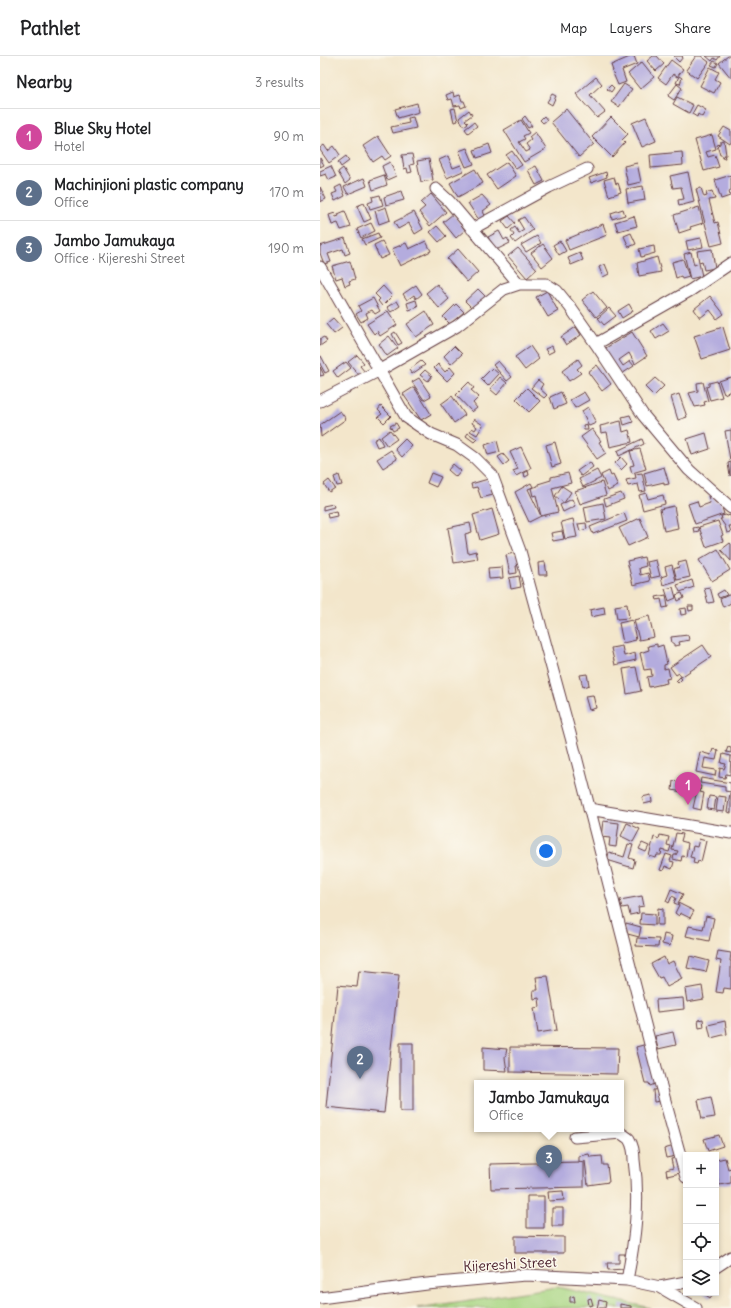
<!DOCTYPE html>
<html lang="en">
<head>
<meta charset="utf-8">
<style>
  body { margin:0; font-family:Delius,sans-serif; background:#f6f6f6; color:#202124 }
  .controls { position:absolute; right:12px; bottom:12px; display:grid; overflow:hidden; border-radius:0px; box-shadow:0 2px 6px #0003 }
  .controls button { width:36px; height:36px; display:grid; place-items:center; padding:0; border:0; border-bottom:1px solid #e0e0e0; background:#fff; color:#202124; font:20px sans-serif }
  .you { position:absolute; left:226px; top:795px; width:14px; height:14px; margin:-10px; border:3px solid #fff; border-radius:50%; background:#1a73e8; box-shadow:0 0 0 6px #1a73e833 }
  .badge { display:grid; place-items:center; width:26px; height:26px; border-radius:50%; background:#0b8043; color:#fff; font-size:13px; font-weight:700 }
  .pin { position:absolute; translate:-50% -33px; filter:drop-shadow(0 1px 2px #0008) }
  .pin::after { content:''; position:absolute; top:21px; width:14px; height:12px; background:inherit; clip-path:polygon(0 0,100% 0,50% 100%) }
  .popup { position:absolute; left:154px; top:1024px; width:150px; height:52px; box-sizing:border-box; display:grid; place-content:center; border-radius:0px; background:#fff; filter:drop-shadow(0 1px 3px #0005); font-size:13px; white-space:nowrap; color:#757577 }
  .popup b { font-size:15px; color:#202124 }
  .popup::after { content:''; position:absolute; left:50%; top:100%; margin-left:-8px; border:8px solid transparent; border-top-color:#fff }
  .list { margin:0; padding:0; list-style:none }
  h2 { display:flex; justify-content:space-between; align-items:center; height:52px; margin:0; padding:0 16px; font-size:17px }
  h2 small { font-size:13px; font-weight:400; color:#757577 }
  .list li { display:grid; grid-template-columns:26px 1fr auto; gap:12px; align-items:center; box-sizing:border-box; height:56px; padding:0 16px; border-top:1px solid #e0e0e0 }
  .list b { display:block; font-size:15px; white-space:nowrap }
  .list p { margin:0; font-size:13px; white-space:nowrap; color:#757577 }
  .list em { font-size:13px; font-style:normal; color:#757577 }
  .icon { flex:none; width:22px; height:22px; fill:none; stroke:currentColor; stroke-width:2; stroke-linecap:round; stroke-linejoin:round }
  .map { position:relative; flex:none; width:411px; height:1252px; overflow:hidden }
  header { display:flex; align-items:center; gap:24px; box-sizing:border-box; height:56px; padding:0 20px; background:#fff; border-bottom:1px solid #e0e0e0 }
  header strong { font-size:19px }
  nav { display:flex; gap:22px; margin-inline-start:auto; font-size:14px }
  main { display:flex }
  aside { flex:1; background:#fff }
  .map>svg:first-child { display:block }
</style>
</head>
<body>
<header>
<strong>Pathlet</strong>
<nav><a>Map</a><a>Layers</a><a>Share</a></nav>
</header>
<main>
<aside>
<h2>Nearby<small>3 results</small></h2>
<ul class="list">
<li><span class="badge" style="background:#d1479c">1</span><div><b>Blue Sky Hotel</b><p>Hotel</p></div><em>90 m</em></li>
<li><span class="badge" style="background:#5c6f8a">2</span><div><b>Machinjioni plastic company</b><p>Office</p></div><em>170 m</em></li>
<li><span class="badge" style="background:#5c6f8a">3</span><div><b>Jambo Jamukaya</b><p>Office · Kijereshi Street</p></div><em>190 m</em></li>
</ul>
</aside>
<div class="map">
<svg width="411" height="1252" viewBox="0 0 411 1252">
  <rect width="100%" height="100%" fill="#fbf7ec"/>
  <filter id="ink" filterUnits="userSpaceOnUse"><feTurbulence type="fractalNoise" baseFrequency=".025" numOctaves="2"/><feDisplacementMap in="SourceGraphic" scale="8" xChannelSelector="R" yChannelSelector="G"/><feConvolveMatrix kernelMatrix="1 2 1 2 8 2 1 2 1" color-interpolation-filters="sRGB"/></filter>
  <filter id="wash" filterUnits="userSpaceOnUse"><feTurbulence type="fractalNoise" baseFrequency=".012" numOctaves="4" result="noise"/><feDisplacementMap in="SourceGraphic" scale="16" xChannelSelector="R" yChannelSelector="G"/><feGaussianBlur stdDeviation="0.9" result="paint"/><feColorMatrix in="noise" values="0 0 0 0 0 0 0 0 0 0 0 0 0 0 0 0 0 1.4 0 .05"/><feComposite in="paint" operator="in"/></filter>
  <g filter="url(#wash)">
    <rect width="100%" height="100%" fill="#f3e6cb"/>
    <path fill="#a9d683" stroke="#7a7a57" d="M237,1231L331,1252H97Z"/>
    <g id="blocks">
      <path fill="#b4acde" d="M312,0H314L317,8L302,14L306,26L298,29L292,15H293L291,9Z
        M333,0H337L344,8L336,15L327,5Z
        M355,0H362L363,1L359,6L354,1Z
        M376,0H381L389,6L377,22L366,14Z
        M386,0H400L397,4L394,2L392,5Z
        M408,0H411V22L399,7Z
        M351,4L363,13L357,21L353,18L346,28L338,22Z
        M394,5L398,7L396,11L391,9Z
        M322,6L334,21L320,33L308,18Z
        M390,11L399,16L395,23L400,26L394,37L380,30Z
        M359,20L362,22L360,28L356,27Z
        M276,21L282,28L270,39L285,56L277,62L256,38Z
        M304,28L312,33L299,51L291,46Z
        M357,28L362,32L354,44L348,40Z
        M291,29L294,32L291,36L287,33Z
        M133,36L134,41L140,39L142,45H144L146,50L141,52L140,49L134,50L132,43L128,44L126,39Z
        M232,38L236,40L232,49L227,46Z
        M357,41L373,49L369,57L353,48Z
        M97,47L99,56L78,62L75,53Z
        M377,49L386,54L382,61L378,58L377,61L372,58Z
        M135,52L138,65L134,66L131,53Z
        M246,53L274,88L259,101L231,66Z
        M149,54L152,59L145,64L148,67L144,70L139,62Z
        M205,60L212,70L208,72L202,63Z
        M224,60L227,64L223,67L220,64Z
        M93,61L96,72L73,77L71,71L89,67L88,62Z
        M291,61L308,78L302,84L305,87L292,101L272,81Z
        M326,61L336,85L322,91L312,67Z
        M201,64L209,77L203,80L205,83L199,86L206,96L210,94L206,88L211,84L209,81L215,76L226,93L204,106L184,74Z
        M154,66L157,70L148,77L145,73Z
        M404,71L411,75V86L410,88L398,80Z
        M392,79L396,93L386,96L388,101L395,99L399,111L384,115L375,84Z
        M58,80L71,100L65,104L62,100L53,106L43,90Z
        M404,85L406,99H404L405,102H403L402,99H400L397,89L400,88V86Z
        M169,88L172,97L157,102L154,94Z
        M4,89L8,95L14,90L20,99L9,107L0,94V92Z
        M147,92L154,108L146,111L139,95Z
        M192,95L202,109L196,113L186,99Z
        M362,96L363,109L331,112L330,99Z
        M92,98L94,108L90,109L92,116L88,117L87,112L84,113L82,99Z
        M26,100L29,105L21,111L18,106Z
        M128,100L133,112L141,109L143,115L127,122L119,104Z
        M0,102L4,109L0,111Z
        M109,103L113,124L101,126L97,105Z
        M70,106L76,120L67,124L62,110Z
        M187,106L196,120L177,133L167,119Z
        M317,107L321,126L308,129L304,110Z
        M11,110L16,121L9,124L6,118L0,120V115Z
        M216,110L224,125L216,129L208,114Z
        M23,112L30,124L25,128L18,116Z
        M155,113L163,127L138,141L130,127Z
        M286,116L287,121L271,127L269,122Z
        M368,116L374,146L359,150L358,144L364,143L361,131L353,132L350,120Z
        M64,119L67,129L53,134L50,124Z
        M411,119V134L409,135L410,140L401,143L395,124Z
        M294,121L296,128L298,127L301,136L289,140L284,124Z
        M44,122L47,130L28,138L24,131Z
        M21,129L25,140L15,145L12,138L17,136L15,132Z
        M323,130L325,144L308,147L306,133Z
        M0,131L6,143L0,146Z
        M381,132L384,141L387,140L386,137L392,135L395,143L389,144L395,167L398,166L403,187L391,190L376,133Z
        M81,135L84,144L66,149L64,141Z
        M111,138L126,156L110,170L99,156L105,151L101,147Z
        M60,139L63,149L50,153L48,147L53,145L52,141Z
        M162,139L171,149L163,155L165,160L159,164L148,147Z
        M44,147L51,163L44,166L37,150Z
        M66,151L70,164L59,168L55,155Z
        M379,151L383,167L370,171L371,173L359,177L354,159Z
        M303,153L305,159L292,163L291,157Z
        M25,155L31,171L21,174L18,167L12,169L9,159L15,157L16,161L19,160L18,158Z
        M94,156L103,173L95,178L89,167L78,173L74,166Z
        M133,158L145,174L136,182L123,166Z
        M189,160L195,167L188,173L182,165Z
        M314,160L317,170L298,175L295,166Z
        M204,161L213,174L195,187L191,182L194,179L191,174L195,171L199,177L204,174L198,164Z
        M51,167L55,175L41,182L37,173Z
        M283,168L287,179L249,194L245,184Z
        M117,170L126,180L119,186L110,176Z
        M179,175L184,184L187,182L190,187L176,194L168,181Z
        M58,177L60,182L45,189L42,183Z
        M311,177L316,188L309,191L304,180Z
        M217,180L221,187L206,196L201,189Z
        M25,182L30,197L25,199L23,193L8,198L11,206L4,208L0,197V190Z
        M381,182L383,191L368,194L366,185Z
        M62,185L69,199L60,203L54,189Z
        M106,185L111,195L80,210L72,193L86,187L89,193Z
        M240,185L246,195L239,199L233,189Z
        M223,188L233,202L222,211L211,197Z
        M334,190L335,197L321,201L319,193Z
        M198,192L217,213L207,222L188,200Z
        M138,193L158,216L147,226L127,203Z
        M392,193L395,212L384,214L382,205L379,206L377,195Z
        M371,196L374,209L379,207L382,220L370,223L364,198Z
        M260,197L263,204L251,209L248,202Z
        M337,201L341,216L319,220L317,207Z
        M363,203L369,221L362,223L361,220L356,222L352,206Z
        M30,205L35,223L29,225L30,228L25,230L22,221L16,223L12,210Z
        M285,208L289,218L283,221L279,211Z
        M117,228L129,243L119,252L106,237Z
        M96,229L102,238L96,243L94,239L87,244L83,238Z
        M63,230L72,240L62,250L58,245L60,243L55,238Z
        M158,233L166,241L153,253L145,245Z
        M227,235L238,255L228,261L216,241Z
        M273,235L287,252L276,261L262,244Z
        M390,240L404,258L397,263L390,254L380,262L374,253Z
        M53,242L60,255L55,258L52,254L46,257L48,262L41,266L36,258L41,255L38,250Z
        M96,244L98,251L89,254L87,247Z
        M77,245L80,250L71,256L67,251Z
        M136,248L144,256L130,268L123,261Z
        M309,248L313,255L302,262L298,255Z
        M289,252L296,260L284,269L278,262Z
        M68,255L77,269L60,280L57,275L54,278L47,268Z
        M106,255L114,269L96,281L87,268Z
        M13,262L22,272L14,278L6,268Z
        M343,267L349,275L336,283L331,275Z
        M256,271L261,279L246,289L241,281Z
        M403,271L410,294L382,303L374,280Z
        M75,276L82,287L78,289L72,278Z
        M312,276L327,300L315,308L309,297L299,304L303,310L310,305L314,310L300,319L284,293Z
        M69,280L78,292L67,300L59,288Z
        M4,281L7,285L0,290V283Z
        M134,290L142,298L131,308L124,300Z
        M210,290L219,303L205,314L195,301Z
        M232,290L234,295L228,298L225,293Z
        M37,299L44,307L40,310L45,316L40,320L28,306Z
        M0,300H1L9,315L5,317L0,308Z
        M258,303L262,309L257,313L261,317L249,325L242,315Z
        M101,305L105,309L92,318L89,314Z
        M178,305L192,321L187,325L173,309Z
        M26,306L31,312L18,322L13,315Z
        M118,308L125,316L130,311L135,317L127,325L114,312Z
        M277,309L291,328L282,335L268,316Z
        M0,311L4,319L0,320Z
        M172,312L179,318L168,330L161,323Z
        M105,314L112,320L108,325L100,319Z
        M180,321L187,327L177,339L170,333Z
        M411,321V335L404,338L399,325Z
        M99,322L111,340L104,344L92,326Z
        M335,322L344,330L334,340L325,331Z
        M218,324L223,328L220,333L227,339L224,342L211,332Z
        M397,325L402,341L390,344L386,331L389,330V327Z
        M149,326L154,332L151,334L159,341L153,347L157,352L152,356L136,339Z
        M383,326L388,345L384,346L385,349L375,351L369,337L378,335L377,327Z
        M94,331L111,358L101,364L83,338Z
        M207,332L220,345L209,356L196,343Z
        M241,336L246,348L234,353L230,341Z
        M264,336L269,344L255,352L250,344Z
        M359,338L367,361L358,364L351,341Z
        M132,340L145,359L134,367L121,348Z
        M61,350L71,360L64,367L58,361L62,358L58,354Z
        M268,351L276,367L269,370L262,355Z
        M20,355L26,363L1,381L0,369Z
        M310,359L313,366L304,369L302,361Z
        M154,363L163,369L157,379L150,375L152,372L155,374L157,371L152,367Z
        M301,365L303,376L309,374L312,386L290,391L287,376L281,377L280,370Z
        M76,367L79,372L73,375L70,370Z
        M267,368L268,374H264L263,369Z
        M272,373L281,385L279,386L286,397L277,403L261,381Z
        M70,374L77,383L67,390L61,381Z
        M411,374V404H410L405,375Z
        M148,377L157,383L154,386L146,380Z
        M386,377L390,393L372,399L367,383Z
        M59,381L63,389L57,391L54,384Z
        M85,383L92,390L82,401L75,393Z
        M322,383L324,388L299,400L297,395Z
        M177,385L180,396L168,399L165,389Z
        M235,386L241,408L232,411L226,389Z
        M201,391L211,412L196,420L193,415L198,413L190,396Z
        M320,393L326,413L312,417L310,410L314,409L310,395Z
        M71,394L77,403L63,412L57,403Z
        M183,398L189,405L184,409L178,401Z
        M301,401L307,408L301,414L295,407Z
        M270,406L273,411L261,420L257,415Z
        M411,406V419L410,420L408,407Z
        M133,408L141,415L136,421L128,414Z
        M344,411L349,428L344,429V426L327,430L324,417Z
        M277,414L281,422L263,431L259,423Z
        M208,415L209,419L205,421L204,417Z
        M289,415L291,420L293,419L298,430L288,435L281,419Z
        M111,417L121,421L116,431L107,427Z
        M248,417L251,427L232,432L238,456L221,460L216,439L213,440L211,432L218,430V428L231,424V421Z
        M322,417L326,435L320,436L318,428L308,430L306,424L316,422L315,418Z
        M19,419L22,429L17,430L14,421Z
        M168,423L173,439L161,442L157,431L152,432L151,428Z
        M9,424L15,432L9,436L4,428Z
        M282,426L286,439L260,448L255,435Z
        M211,427L213,431L208,433L221,460L209,466L195,436Z
        M242,430L251,436L244,447L235,440Z
        M301,437L304,443L286,450L284,443Z
        M326,437L328,443L343,439L345,448L323,454L319,439Z
        M393,438L395,446L400,445L404,458L375,468L368,448L377,445L379,451L390,447L388,440Z
        M252,443L255,450L243,456L240,449Z
        M283,447L286,463L267,466L264,451Z
        M13,448L14,451L3,454V450Z
        M354,450L358,472L344,475L340,453Z
        M172,453L179,478L160,484L153,459Z
        M16,455L17,460L8,462L7,457Z
        M304,457L307,465L273,478L270,471Z
        M406,459L407,460L410,459L411,462V470H409L411,476L407,477L405,470L400,463H402L401,460Z
        M320,462L328,481L308,490L299,472Z
        M253,463L257,481L245,483L241,466Z
        M398,465L403,479L401,480L403,485L386,491L379,471Z
        M150,467L152,476L145,478L148,497L156,495L158,503L134,507L128,472Z
        M266,467L267,473L260,475L258,468Z
        M378,471L379,475L374,476L373,472Z
        M242,475L244,483L233,485L231,477Z
        M410,487L411,488V505L401,494Z
        M398,493L410,514L392,525L379,504Z
        M194,497V499L198,498L200,509L196,510L197,517L190,518L186,499Z
        M324,501L326,510L319,512L320,519L328,517L330,525L313,529L307,505Z
        M336,504L340,520L331,522L327,506Z
        M366,505L370,521L357,524L354,513L359,511L358,507Z
        M225,506L227,519H219L218,507Z
        M352,509L356,525L343,529L341,521L347,519L345,511Z
        M182,511L183,522L169,523L168,512Z
        M199,520L201,531L191,533L189,522Z
        M372,524L374,531L360,536L357,529Z
        M353,531L356,542L349,545L345,533Z
        M390,531L394,546L388,547L384,532Z
        M404,534L407,539L399,542L397,538Z
        M362,537L364,542L358,545L356,539Z
        M411,538V547L403,551L400,543Z
        M346,539L348,551L343,552L341,543L337,544L336,541Z
        M307,548L309,562L297,563L295,550Z
        M368,550H373V554L369,555Z
        M284,551L285,558L271,561L270,554Z
        M366,552L367,558L361,559L360,553Z
        M329,560L334,581L319,584L314,564Z
        M312,564L316,584L303,587L299,567Z
        M368,579L369,584L359,586L360,589L354,590V587H352L351,581Z
        M337,588V591L343,589L347,608L344,609V613L348,612L350,622L346,623L347,627L329,631L327,621L332,620L331,613L324,614L320,597L329,594L328,590Z
        M383,589L391,601L361,621L359,617L356,619L350,611Z
        M302,590L304,600L315,597L316,604L295,609L291,592Z
        M316,611L321,635L307,638L303,613Z
        M267,618L269,629L263,631L260,619Z
        M360,621L362,623L358,627L356,625Z
        M273,639L276,652L269,654L265,640Z
        M408,691L411,692V697L406,696Z
        M393,693L398,695L396,704L385,702L383,712L396,714L395,720L376,716L380,696L391,699Z
        M403,698L411,700L410,719L406,718L405,722L399,721L400,712L404,713L406,708L401,707Z
        M381,722L411,727V736L405,735V731L380,727Z
        M353,725L363,727L362,736L352,734Z
        M378,730H381L380,736L384,737L381,754L373,752Z
        M410,737H411V757L407,756Z
        M331,739L332,746L324,748L322,741Z
        M389,740L396,741L394,754L387,753Z
        M398,740L406,741L404,756L396,755Z
        M283,765L299,767L296,791L289,790L290,782L281,781Z
        M307,767L320,773L313,786L301,780Z
        M356,777L363,778L361,785L368,787L366,801L362,800L361,805L353,803L354,799H356L358,795L352,794Z
        M340,779L349,781L347,789L351,790L349,796L342,794L341,799H337L336,802L329,800L334,781L339,783Z
        M379,783L386,785L381,806L378,805L377,808L373,807L374,802L370,801L373,790L377,791Z
        M322,787L329,790L326,796L319,793Z
        M308,788L313,789L309,802L315,804L313,812L287,804L289,796L304,801Z
        M346,798L352,800L350,805L354,806L352,813L345,810L343,815L340,814Z
        M351,833L363,838L358,847L374,855L370,862L360,857L359,860L355,857L359,849L354,847L356,842L352,840L349,847L346,845Z
        M322,840L324,850L318,851L319,857L310,859L308,851L302,852L300,844Z
        M338,852L343,853V869H337Z
        M321,857L335,858V869L320,868Z
        M386,860L394,862L389,885L366,880L369,870L383,873Z
        M306,867L321,871L319,881L304,877Z
        M344,878L352,880L350,890L342,888Z
        M317,882L339,883L338,891L316,890Z
        M398,895L411,897L410,905H411V933L404,932L403,937L396,936L401,905L396,904Z
        M370,900L389,905L386,916L367,912Z
        M344,901L347,908L353,905L362,923L347,931L342,921L339,922L331,908Z
        M39,915L79,919L64,1057L6,1051L18,929L37,931Z
        M228,920L237,974L218,977L214,952L220,951L219,942L214,943L213,934H218L216,921Z
        M382,930L384,943L367,946L365,933Z
        M363,942L364,953L337,956L336,944Z
        M383,963L384,971L379,972L378,964Z
        M405,965L407,978L391,982L388,969Z
        M353,976L356,989L338,993L335,980Z
        M80,987H93V1055H80Z
        M327,988L335,1028L330,1030L329,1027H325L316,991Z
        M163,991L187,993L185,1002L187,1015L163,1014Z
        M190,991L298,992L297,1018L190,1016Z
        M340,1033L341,1045L334,1046L333,1034Z
        M391,1041L395,1061L382,1063L378,1044Z
        M399,1079L403,1090L388,1095L384,1083Z
        M354,1090L356,1100L346,1102L344,1093Z
        M269,1098L270,1101L282,1100L283,1109H287L289,1126L268,1129L265,1105L259,1106V1100Z
        M357,1102L360,1117L347,1120L346,1114L353,1112L351,1103Z
        M405,1102L408,1113L411,1112V1127L399,1129L396,1114V1104Z
        M260,1106H264V1131L171,1133L170,1108Z
        M243,1135L244,1144L229,1145L228,1136Z
        M207,1140H224V1172H207Z
        M232,1152H243V1170H232Z
        M195,1180L244,1181V1197H195Z
        M299,1198H305V1213L288,1214L287,1207H299Z
        M383,1237H392L393,1238L390,1242Z
        M254,1240L255,1246H250V1241Z
        M271,1242L273,1249L269,1250L268,1243Z
        M279,1244L286,1246L285,1252H277Z
        M300,1248L311,1250V1252H300Z"/>
    </g>
  </g>
  <g filter="url(#ink)">
    <use href="#blocks" fill-opacity="0" stroke="#633d43" stroke-width="1"/>
    <g fill="none" stroke-linecap="round" stroke-linejoin="round">
      <defs>
        <path id="minor" d="M116,133L129,145L199,228
          M152,173L229,131L267,113
          M0,211L86,361L111,378L137,389L155,402L172,419L200,495L252,685L338,1019L366,1121
          M276,288L371,234L411,207
          M0,345L60,314L137,270L184,233L199,228H226L237,235L250,251L276,288L323,359L369,414L411,452
          M269,753L411,777
          M255,1081L301,1077C303,1079 307,1081 309,1083C312,1088 314,1097 314,1104C320,1144 315,1184 307,1224
          M396,1211L411,1201
          M340,1231L366,1226
          M0,1242L107,1228L206,1219L307,1224L340,1231L376,1252"/>
      </defs>
      <use href="#minor" stroke="#633d43" stroke-width="13"/>
      <use href="#minor" stroke="#fff" stroke-width="11"/>
    </g>
  </g>
  <g text-anchor="middle" stroke-width="3" stroke-linejoin="round" paint-order="stroke">
    <g font-size="14" fill="#4a1f2b" stroke="#fbf7ec">
      <text transform="translate(190 1208) rotate(-3)" y="5">Kijereshi Street</text>
    </g>
  </g>
</svg>
<div class="controls">
<button>+</button>
<button>−</button>
<button><svg class="icon" aria-label="locate" viewBox="0 0 24 24"><circle cx="12" cy="12" r="6"/><path d="M12 2v4M12 18v4M2 12h4M18 12h4"/></svg></button>
<button><svg class="icon" aria-label="layers" viewBox="0 0 24 24"><path d="M12 4l9 5-9 5-9-5zM3 14l9 5 9-5"/></svg></button>
</div>
<div class="you"></div>
<div class="pin badge" style="left:368px;top:749px;background:#d1479c">1</div>
<div class="pin badge" style="left:40px;top:1023px;background:#5c6f8a">2</div>
<div class="pin badge" style="left:229px;top:1122px;background:#5c6f8a">3</div>
<div class="popup"><b>Jambo Jamukaya</b>Office</div>
</div>
</main>
</body>
</html>
